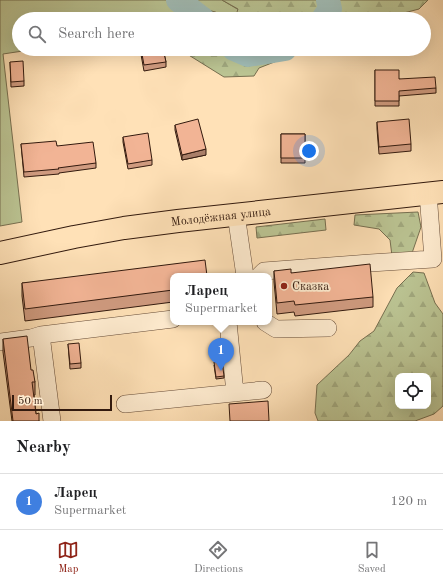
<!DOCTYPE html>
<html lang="en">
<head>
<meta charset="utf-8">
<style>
  body { margin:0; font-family:"Old Standard TT",serif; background:#f2f2f2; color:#202124 }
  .controls { position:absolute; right:12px; bottom:12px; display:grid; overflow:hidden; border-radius:8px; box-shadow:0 4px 16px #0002 }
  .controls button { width:36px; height:36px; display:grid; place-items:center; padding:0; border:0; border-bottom:1px solid #e0e0e0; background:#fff; color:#202124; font:20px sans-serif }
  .scale { position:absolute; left:12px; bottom:10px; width:100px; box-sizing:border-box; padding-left:4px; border:2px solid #331a0e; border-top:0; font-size:11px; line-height:14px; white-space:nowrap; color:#331a0e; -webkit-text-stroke:3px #ffecd0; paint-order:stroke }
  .you { position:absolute; left:309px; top:151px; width:14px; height:14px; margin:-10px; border:3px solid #fff; border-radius:50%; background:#1a73e8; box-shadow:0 0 0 6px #1a73e833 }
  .badge { display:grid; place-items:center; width:26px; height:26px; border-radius:50%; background:#8f2418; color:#fff; font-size:13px; font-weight:700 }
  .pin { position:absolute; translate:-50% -33px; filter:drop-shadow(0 1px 2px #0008) }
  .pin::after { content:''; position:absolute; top:21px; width:14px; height:12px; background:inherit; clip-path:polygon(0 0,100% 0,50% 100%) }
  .popup { position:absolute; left:170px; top:273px; width:102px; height:52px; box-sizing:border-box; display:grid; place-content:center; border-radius:8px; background:#fff; filter:drop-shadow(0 1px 3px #0005); font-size:13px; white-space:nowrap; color:#757577 }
  .popup b { font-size:15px; color:#202124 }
  .popup::after { content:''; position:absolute; left:50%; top:100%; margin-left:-8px; border:8px solid transparent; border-top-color:#fff }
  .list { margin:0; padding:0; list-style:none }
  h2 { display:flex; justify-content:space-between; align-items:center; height:52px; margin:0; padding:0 16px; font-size:17px }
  h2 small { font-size:13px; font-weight:400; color:#757577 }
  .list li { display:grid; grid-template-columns:26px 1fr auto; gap:12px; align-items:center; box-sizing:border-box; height:56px; padding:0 16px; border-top:1px solid #e0e0e0 }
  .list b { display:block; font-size:15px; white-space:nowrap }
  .list p { margin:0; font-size:13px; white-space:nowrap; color:#757577 }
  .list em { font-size:13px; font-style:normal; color:#757577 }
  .icon { flex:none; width:22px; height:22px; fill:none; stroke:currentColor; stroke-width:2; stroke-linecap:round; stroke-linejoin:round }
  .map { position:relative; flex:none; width:443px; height:421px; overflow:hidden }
  .search { position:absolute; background:#fff; box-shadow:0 4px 16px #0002; left:12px; right:12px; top:12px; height:44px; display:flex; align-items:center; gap:10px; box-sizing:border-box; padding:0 14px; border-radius:22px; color:#757577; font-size:15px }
  .sheet { height:108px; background:#fff }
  nav { display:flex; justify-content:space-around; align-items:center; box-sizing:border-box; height:56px; border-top:1px solid #e0e0e0; background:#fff; font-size:11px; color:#757577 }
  nav a { display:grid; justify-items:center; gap:2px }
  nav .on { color:#8f2418 }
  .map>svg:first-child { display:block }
</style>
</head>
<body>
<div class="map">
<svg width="443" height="421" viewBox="0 0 443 421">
  <defs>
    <pattern id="forest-firs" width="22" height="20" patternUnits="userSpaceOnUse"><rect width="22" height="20" fill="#bbc493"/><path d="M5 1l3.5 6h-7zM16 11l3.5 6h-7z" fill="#a1a87e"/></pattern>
  </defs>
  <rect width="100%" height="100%" fill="#ffe1b7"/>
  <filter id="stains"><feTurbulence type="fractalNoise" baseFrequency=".005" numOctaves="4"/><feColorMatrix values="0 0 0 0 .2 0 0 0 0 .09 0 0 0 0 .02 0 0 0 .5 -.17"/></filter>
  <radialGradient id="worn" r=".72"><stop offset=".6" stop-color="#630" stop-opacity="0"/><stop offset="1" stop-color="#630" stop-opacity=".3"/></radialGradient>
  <path fill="#bbc493" stroke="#776f50" d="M0,0H222L239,10L235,18L201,8L187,6L174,19H19V49H36L3,54L22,222L0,226Z"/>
  <path fill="url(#forest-firs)" stroke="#776f50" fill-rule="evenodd" d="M222,0H428L419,9L381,19H174L187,6L201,8L235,18L238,9Z
    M179,49H301L287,57L259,68L254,76L224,77Z
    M418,212L421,227L411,256H392L390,240L379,229L354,225L355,215Z
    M325,219L326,230L257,238L256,227Z
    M413,272L424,273L435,303L443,314V406L434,414L415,421H318L315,413L317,385L349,355L360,341L374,331L397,288ZM398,376H428V406H398Z"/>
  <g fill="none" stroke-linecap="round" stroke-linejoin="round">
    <path stroke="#a1bcb5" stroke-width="24" d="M178,0L203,19
      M323,19L330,9L328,0
      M234,49L248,55L285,49"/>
    <defs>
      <path id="minor" d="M236,214L245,276
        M259,276L264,271L370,263L433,259L428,193
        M228,322L235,393
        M265,322L276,329L328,328
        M41,335L52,421
        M0,342L31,338L41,335L173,319
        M125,404L263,390"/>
      <g id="major">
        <path id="s1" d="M0,253L74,237L124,228L178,221L443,192"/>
      </g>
    </defs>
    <use href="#minor" stroke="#664c38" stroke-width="18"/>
    <use href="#major" stroke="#331a0e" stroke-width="24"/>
    <use href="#minor" stroke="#ffecd0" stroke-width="17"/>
    <use href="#major" stroke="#ffe1b7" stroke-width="22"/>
  </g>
  <path fill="#d09b80" stroke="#331a0e" d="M140,49H163L166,62V67L144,71Z
    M10,62L24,81V86L11,87Z
    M375,70L399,79L436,88V93L399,96V106H375Z
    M377,122L411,144V151L379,154L377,129Z
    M175,125L206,155L182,160L175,130Z
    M281,134H305V163H281Z
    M123,137L152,160V165L128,169L123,142Z
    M21,144L57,146L96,163V168L59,173V174L24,177Z
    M274,271L291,273L373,297V307L295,316L294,312L277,314L274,282Z
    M173,276V302L25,321L22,296V283Z
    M3,339L31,370L35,382V395H34L36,414L39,421H12L3,352Z
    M68,344L81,363V368L70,369Z
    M214,365L224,376V378L216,379Z"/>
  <path fill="#a97e68" stroke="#331a0e" d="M206,149V155L182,160V155Z"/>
  <path fill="#f2b495" stroke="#331a0e" d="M141,49H163L166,62L144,65Z
    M23,61L24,81L11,82L10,62Z
    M375,70H399V79L435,77L436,88L399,91V101H375Z
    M198,119L206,149L182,155L175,125Z
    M409,119L411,144L379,147L377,122Z
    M148,133L152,160L128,164L123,137Z
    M281,134H305V158H281Z
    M56,141L57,146L93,142L96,163L58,168L59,169L24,172L21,144Z
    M205,260L207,276H173V290L25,309L22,283Z
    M370,264L373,297L295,305L294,301L277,303L274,271L291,269V273Z
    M27,336L31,370H33L35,382H32L36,414L39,413V421H13L3,339Z
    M79,343L81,363L70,364L68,344Z
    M222,361L224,376L216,377L214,362Z
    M268,401L269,421H230L229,404Z"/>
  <circle fill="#8f2418" stroke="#ffecd0" stroke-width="1.5" cx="284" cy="286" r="4"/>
  <g text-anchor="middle" stroke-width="3.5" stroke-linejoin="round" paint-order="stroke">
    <g font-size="12" fill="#331a0e" stroke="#ffecd0">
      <text dy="4" stroke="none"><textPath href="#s1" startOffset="224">Молодёжная улица</textPath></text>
    </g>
    <g font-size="12" fill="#331a0e" stroke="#ffecd0" text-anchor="start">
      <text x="292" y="290">Сказка</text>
    </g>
  </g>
  <rect width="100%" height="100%" filter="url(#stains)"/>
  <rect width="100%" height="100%" fill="url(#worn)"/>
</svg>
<div class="controls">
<button><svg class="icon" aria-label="locate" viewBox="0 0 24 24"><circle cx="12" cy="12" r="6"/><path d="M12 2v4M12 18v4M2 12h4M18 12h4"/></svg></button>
</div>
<div class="scale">50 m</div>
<div class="you"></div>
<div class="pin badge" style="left:221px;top:371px;background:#3f7fe0">1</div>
<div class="popup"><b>Ларец</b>Supermarket</div>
<div class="search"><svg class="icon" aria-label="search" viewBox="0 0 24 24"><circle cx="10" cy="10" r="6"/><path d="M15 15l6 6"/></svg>Search here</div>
</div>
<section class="sheet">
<h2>Nearby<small></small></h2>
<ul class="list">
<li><span class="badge" style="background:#3f7fe0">1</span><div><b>Ларец</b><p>Supermarket</p></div><em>120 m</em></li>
</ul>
</section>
<nav>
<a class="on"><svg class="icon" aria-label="map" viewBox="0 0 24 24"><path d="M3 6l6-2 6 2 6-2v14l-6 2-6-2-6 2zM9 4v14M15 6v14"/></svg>Map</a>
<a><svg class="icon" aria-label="directions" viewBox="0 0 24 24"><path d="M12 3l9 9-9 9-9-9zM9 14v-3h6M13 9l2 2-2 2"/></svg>Directions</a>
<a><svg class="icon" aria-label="saved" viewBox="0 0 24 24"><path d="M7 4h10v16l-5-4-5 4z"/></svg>Saved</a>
</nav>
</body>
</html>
